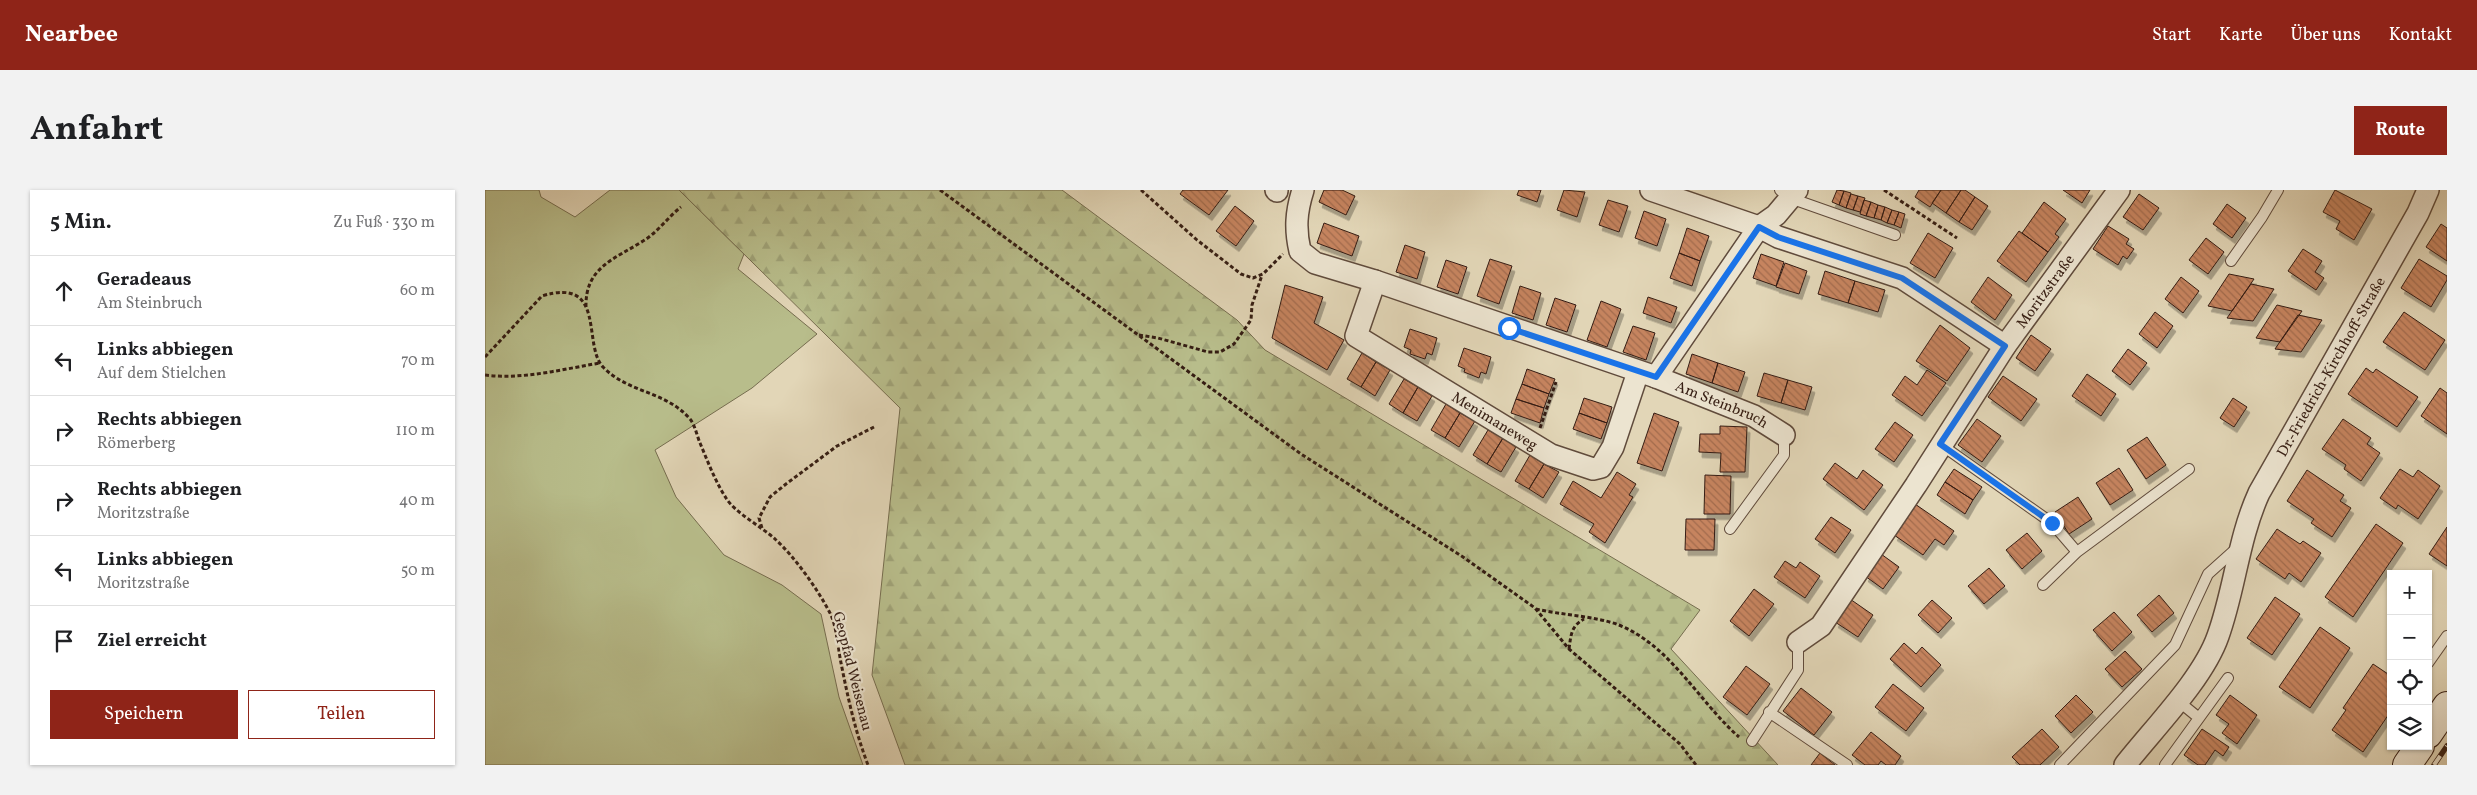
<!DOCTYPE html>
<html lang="de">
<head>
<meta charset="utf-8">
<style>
  body { margin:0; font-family:Vollkorn,serif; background:#f2f2f2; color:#202124 }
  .controls { position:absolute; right:15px; bottom:15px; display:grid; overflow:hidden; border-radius:0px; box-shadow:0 1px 4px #0004 }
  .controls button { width:45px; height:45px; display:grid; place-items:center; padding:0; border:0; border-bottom:1px solid #e0e0e0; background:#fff; color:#202124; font:25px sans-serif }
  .stop { position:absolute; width:15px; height:15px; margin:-11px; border:4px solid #1a73e8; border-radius:50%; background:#fff }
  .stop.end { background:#1a73e8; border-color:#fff; box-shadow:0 1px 5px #0008 }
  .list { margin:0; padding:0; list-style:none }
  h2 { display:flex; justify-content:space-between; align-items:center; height:65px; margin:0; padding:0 20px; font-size:21px }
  h2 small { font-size:16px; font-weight:400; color:#757577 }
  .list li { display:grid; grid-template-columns:32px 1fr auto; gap:15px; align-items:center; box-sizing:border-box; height:70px; padding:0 20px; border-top:1px solid #e0e0e0 }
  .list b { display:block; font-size:19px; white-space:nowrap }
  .list p { margin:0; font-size:16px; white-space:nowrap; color:#757577 }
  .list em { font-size:16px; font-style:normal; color:#757577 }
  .actions { display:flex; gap:10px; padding:15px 20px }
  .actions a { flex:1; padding:11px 0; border:1px solid #8f2418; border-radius:0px; text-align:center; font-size:18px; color:#8f2418 }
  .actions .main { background:#8f2418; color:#fff }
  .icon { flex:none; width:28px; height:28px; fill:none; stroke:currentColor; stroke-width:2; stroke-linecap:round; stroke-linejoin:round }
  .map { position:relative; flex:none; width:1962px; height:575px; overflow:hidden; border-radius:0px }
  header { display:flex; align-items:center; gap:30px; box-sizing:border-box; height:70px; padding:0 25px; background:#8f2418; color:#fff }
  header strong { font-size:24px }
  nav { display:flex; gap:28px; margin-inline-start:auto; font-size:18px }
  .intro { display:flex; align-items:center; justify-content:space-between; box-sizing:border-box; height:120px; padding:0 30px }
  h1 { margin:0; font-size:35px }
  .button { padding:12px 22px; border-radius:0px; background:#8f2418; color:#fff; font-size:18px; font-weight:700 }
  main { display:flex; gap:30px; padding:0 30px }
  aside { flex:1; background:#fff; border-radius:0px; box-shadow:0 1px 4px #0004 }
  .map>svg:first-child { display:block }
</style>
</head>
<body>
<header>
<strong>Nearbee</strong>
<nav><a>Start</a><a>Karte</a><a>Über uns</a><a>Kontakt</a></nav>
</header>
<div class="intro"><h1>Anfahrt</h1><a class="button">Route</a></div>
<main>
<aside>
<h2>5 Min.<small>Zu Fuß · 330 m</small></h2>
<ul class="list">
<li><svg class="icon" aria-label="ahead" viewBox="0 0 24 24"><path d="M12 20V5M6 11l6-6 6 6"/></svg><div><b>Geradeaus</b><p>Am Steinbruch</p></div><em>60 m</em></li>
<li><svg class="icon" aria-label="left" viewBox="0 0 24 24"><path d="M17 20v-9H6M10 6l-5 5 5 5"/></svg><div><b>Links abbiegen</b><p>Auf dem Stielchen</p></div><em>70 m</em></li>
<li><svg class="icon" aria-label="right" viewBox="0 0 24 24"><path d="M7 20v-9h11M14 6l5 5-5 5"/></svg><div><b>Rechts abbiegen</b><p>Römerberg</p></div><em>110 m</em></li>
<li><svg class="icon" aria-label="right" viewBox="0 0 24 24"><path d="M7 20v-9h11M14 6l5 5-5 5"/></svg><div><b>Rechts abbiegen</b><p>Moritzstraße</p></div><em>40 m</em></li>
<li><svg class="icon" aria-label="left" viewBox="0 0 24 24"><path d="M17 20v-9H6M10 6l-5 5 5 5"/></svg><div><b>Links abbiegen</b><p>Moritzstraße</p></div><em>50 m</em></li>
<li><svg class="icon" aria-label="arrive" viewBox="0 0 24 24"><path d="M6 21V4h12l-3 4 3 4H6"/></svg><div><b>Ziel erreicht</b></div></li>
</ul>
<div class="actions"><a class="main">Speichern</a><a>Teilen</a></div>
</aside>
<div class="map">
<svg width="1962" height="575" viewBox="0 0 1962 575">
  <defs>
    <pattern id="forest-firs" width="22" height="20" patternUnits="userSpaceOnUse" patternTransform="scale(1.25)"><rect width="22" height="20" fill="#b8bd8b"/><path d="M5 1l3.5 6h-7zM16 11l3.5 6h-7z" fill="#9fa277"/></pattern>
    <pattern id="building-back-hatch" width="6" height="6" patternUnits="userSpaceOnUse" patternTransform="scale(1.25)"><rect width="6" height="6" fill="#c6845f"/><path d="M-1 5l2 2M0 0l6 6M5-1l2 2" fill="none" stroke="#a26b4d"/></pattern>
    <filter id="shadow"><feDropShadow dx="3" dy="5.5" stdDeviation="0" flood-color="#0004"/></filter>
  </defs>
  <rect width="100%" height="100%" fill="#e2d6b7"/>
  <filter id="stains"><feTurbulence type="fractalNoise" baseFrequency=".004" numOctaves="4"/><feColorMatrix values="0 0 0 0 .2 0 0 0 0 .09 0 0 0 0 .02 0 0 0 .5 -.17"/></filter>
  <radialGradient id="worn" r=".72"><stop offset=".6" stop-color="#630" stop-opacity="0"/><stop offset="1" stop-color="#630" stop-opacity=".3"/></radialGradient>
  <path fill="#b8bd8b" stroke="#766d4f" d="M0,0H54L56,7L90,27L125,0H194L259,64L253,79L332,144L267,198L170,260L191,307L239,365L297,395L336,424L354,507L378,575H0Z"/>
  <path fill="url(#forest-firs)" stroke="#766d4f" d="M194,0H577L752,130L780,160L1215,420L1186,459L1293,575H420L387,485L415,218Z"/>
  <path fill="url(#building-back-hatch)" stroke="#351d13" filter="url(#shadow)" d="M698,0H743L724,25L695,4Z
    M839,0H857L870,6L861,25L834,12Z
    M1034,0H1056L1052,12L1032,5Z
    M1079,0L1100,2L1092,27L1072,20Z
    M1352,0L1359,1L1354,15L1347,12Z
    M1434,0H1456L1445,17L1430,7Z
    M1456,0H1476L1461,23L1447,13Z
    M1476,0H1480L1490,7L1474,32L1461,23Z
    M1578,0H1605L1597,13Z
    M1850,0L1887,19L1869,50L1851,39L1855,31L1838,22Z
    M1359,1L1366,3L1361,18L1354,15Z
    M1366,4L1373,6L1368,20L1361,18Z
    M1654,4L1674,18L1658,40L1638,27Z
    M1373,6L1380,8L1375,22L1368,20Z
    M1490,7L1503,16L1487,40L1474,32Z
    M1123,10L1143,16L1134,42L1114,35Z
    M1379,10L1386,12L1381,26L1375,24Z
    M1386,12L1393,15L1389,28L1381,26Z
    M1559,12L1581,29L1570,44L1574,47L1563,62L1537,43Z
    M1742,14L1761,28L1747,48L1728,34Z
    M1393,15L1400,17L1396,30L1389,28Z
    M750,16L769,31L751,56L731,41Z
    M1400,17L1407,20L1402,33L1396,30Z
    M1407,20L1414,22L1409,35L1402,33Z
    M1159,21L1181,29L1172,56L1150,48Z
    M1414,22L1420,24L1416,38L1409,35Z
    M839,33L874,46L867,66L832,53Z
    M1956,34L1962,38V71L1941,57Z
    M1623,36L1644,49L1641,54L1649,59L1642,69L1638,66L1633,75L1608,59Z
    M1202,38L1224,46L1215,71L1194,63Z
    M1534,41L1563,62L1541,92L1512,71Z
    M1443,43L1468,58L1450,88L1425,73Z
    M1721,48L1739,62L1723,84L1704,70Z
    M920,55L940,62L932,89L911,82Z
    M1818,59L1837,71L1830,82L1839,88L1831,100L1803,81Z
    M1194,63L1215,71L1207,96L1185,88Z
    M1276,64L1299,72L1291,96L1268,88Z
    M1005,69L1027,76L1014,114L992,106Z
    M1934,69L1962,86V90L1946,117L1916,98Z
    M961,70L982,77L973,104L952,97Z
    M1300,73L1322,81L1314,104L1291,97Z
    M1340,81L1370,91L1363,113L1333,104Z
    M1744,84L1769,89L1747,121L1723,116Z
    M1503,87L1527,105L1510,130L1486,112Z
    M1696,87L1714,101L1698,123L1680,109Z
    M1370,91L1400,100L1393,122L1363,113Z
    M1766,94L1789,99L1768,131L1742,128Z
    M800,95L838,107L829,133L859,150L842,180L787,148Z
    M1035,96L1056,103L1048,130L1027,123Z
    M1163,107L1192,117L1186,133L1158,123Z
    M1070,108L1091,115L1082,142L1061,135Z
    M1116,111L1136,119L1122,157L1102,150Z
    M1792,115L1817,121L1795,152L1771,148Z
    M1670,122L1688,136L1672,158L1654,144Z
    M1919,122L1960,150L1940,180L1898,152Z
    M1813,125L1837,130L1816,162L1790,159Z
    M1455,135L1485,158L1462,191L1431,171Z
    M1148,136L1170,143L1161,170L1138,162Z
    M925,139L952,148L947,165L942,163L940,169L925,164L926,160L919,157Z
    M1546,145L1566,159L1550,181L1531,168Z
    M979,158L1006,167L1001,184L996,182L994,188L979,182L980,179L973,176Z
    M1643,159L1662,173L1645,195L1627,181Z
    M877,163L891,172L876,197L862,189Z
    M1207,164L1233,173L1227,193L1201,184Z
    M891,172L905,180L890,206L876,197Z
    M1233,173L1260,182L1253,202L1227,193Z
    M1881,178L1888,183L1891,179L1933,207L1912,237L1863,204Z
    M1042,179L1070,189L1064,204L1037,194Z
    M1442,180L1461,193L1437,226L1407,205L1420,186L1432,195Z
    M1279,183L1303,190L1296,213L1272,206Z
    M1602,184L1631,204L1616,226L1587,206Z
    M1518,186L1552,209L1536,231L1503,207Z
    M919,189L933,197L918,223L904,214Z
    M1303,190L1327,197L1320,220L1296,213Z
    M1037,194L1064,204L1059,218L1031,209Z
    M933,197L947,206L932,231L918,223Z
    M1955,198L1962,203V244L1936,226Z
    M1099,208L1127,217L1122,233L1094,223Z
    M1748,208L1762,217L1749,237L1735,228Z
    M1031,209L1059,218L1055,233L1026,223Z
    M961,214L975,223L960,248L946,240Z
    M975,223L990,231L974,257L960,248Z
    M1094,223L1122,233L1116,249L1088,239Z
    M1169,223L1194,232L1177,281L1152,273Z
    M1492,229L1516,246L1497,272L1473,255Z
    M1858,229L1886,248L1882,254L1895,263L1876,291L1859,279L1861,275L1837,259Z
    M1410,232L1428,245L1409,272L1390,259Z
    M1235,236L1262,237L1260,282H1235L1236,263L1214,262L1215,244H1235Z
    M1003,240L1018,248L1002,274L988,265Z
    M1662,247L1681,275L1661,289L1642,260Z
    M1018,248L1031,257L1016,282L1002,274Z
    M1045,265L1059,274L1044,299L1030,291Z
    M1350,273L1372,289L1378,280L1398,295L1379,320L1338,289Z
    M1059,274L1074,282L1058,308L1044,299Z
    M1634,278L1648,300L1625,315L1611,293Z
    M1469,279L1497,297L1488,310L1460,292Z
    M1915,279L1928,287L1933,280L1955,296L1933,329L1913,315L1911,319L1895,308Z
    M1822,280L1859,305L1855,311L1866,318L1847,347L1826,333L1829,329L1802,311Z
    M1132,282L1151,294L1144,305L1148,307L1120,353L1104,342L1109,334L1075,314L1088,291L1116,308Z
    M1220,285L1246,286L1245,324H1219Z
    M1460,292L1488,310L1480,324L1452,305Z
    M1593,307L1607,329L1584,344L1570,322Z
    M1430,314L1469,341L1459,355L1450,349L1438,365L1409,345Z
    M1346,327L1366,340L1350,363L1330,349Z
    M1201,329H1230L1229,360H1200Z
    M1891,334L1918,353L1868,427L1840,407Z
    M1962,337V376L1944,364Z
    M1792,339L1815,354L1818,351L1836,363L1816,392L1804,383L1800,389L1771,369Z
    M1542,343L1557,361L1537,379L1521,360Z
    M1396,364L1414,377L1398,399L1380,386Z
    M1300,371L1311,378L1315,372L1335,386L1320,408L1289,387Z
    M1504,378L1520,396L1499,414L1483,396Z
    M1269,399L1289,414L1264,446L1245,431Z
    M1674,405L1689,423L1667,442L1652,425Z
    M1790,407L1815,424L1787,465L1762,448Z
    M1365,409L1388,425L1373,447L1350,432Z
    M1447,410L1467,428L1453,443L1433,425Z
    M1629,422L1647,442L1627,461L1608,440Z
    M1835,437L1865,458L1825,518L1794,497Z
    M1419,453L1431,464L1437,457L1456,475L1436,497L1405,469Z
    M1640,461L1657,479L1637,497L1620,479Z
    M1888,474L1906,486V521L1878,562L1847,540L1861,520L1858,518Z
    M1261,476L1285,494L1262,525L1238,507Z
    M1408,494L1439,518L1421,541L1390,517Z
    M1316,498L1347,522L1329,545L1298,521Z
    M1591,505L1608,522L1586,543L1570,526Z
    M1745,505L1772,525L1752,554L1737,543L1744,534L1731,525Z
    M1557,539L1574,557L1555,575H1535L1527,567Z
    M1717,539L1744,557L1738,566L1730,560L1720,575H1713L1699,565Z
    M1386,542L1416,566L1410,575H1401L1396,571L1393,575H1380L1367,565Z
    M1335,563L1350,575H1326Z"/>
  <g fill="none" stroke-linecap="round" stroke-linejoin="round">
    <defs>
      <path id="lane" d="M1295,0L1305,8L1410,45
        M1746,71L1777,27L1793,0
        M1455,254L1567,333L1592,362
        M1245,339L1299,265V245
        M1558,395L1592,362L1704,279
        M1943,473L1962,446
        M1692,510L1714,528
        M1284,522L1362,575
        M1267,551L1313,480V452
        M1575,575L1690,455L1723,384L1752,358
        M1680,575L1743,488"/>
      <g id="street">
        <path d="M791,0L792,1"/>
        <path id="s1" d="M818,0C811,22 810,39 815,61L830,73L890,91L1171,187L1269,226L1299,245"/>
        <path d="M1166,0L1274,37L1293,47L1417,88L1520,156"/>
        <path id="s2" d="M890,91L871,146L1066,265L1108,279L1116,277L1128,257L1153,182"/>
        <path d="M1171,187L1274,37L1291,25L1312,0"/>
        <path id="s3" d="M1313,452L1336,436L1431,295L1520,156L1634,0"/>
        <path id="s4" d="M1640,575C1669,538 1718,489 1733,446C1750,399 1753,349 1774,303L1933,23L1943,0"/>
      </g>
      <path id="secondary" d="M1943,544L1962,516
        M1922,575L1935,556"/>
    </defs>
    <use href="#lane" stroke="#604b3c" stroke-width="12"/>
    <use href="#street" stroke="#604b3c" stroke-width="24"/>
    <use href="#secondary" stroke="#351d13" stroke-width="30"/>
    <path stroke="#351d13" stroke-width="3" stroke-dasharray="4 2.5" stroke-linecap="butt" d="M455,0L816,264L978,367L1050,418L1084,459L1195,554L1211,575
      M656,0L712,50L756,84L768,88L778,84L798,64
      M1399,0L1472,48
      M101,117C100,77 130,69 158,51C172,43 183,27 196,17
      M654,145L673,148L723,162H735L749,154L766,130L767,115L777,85
      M0,167L57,106C122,86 97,155 118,177C143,203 181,201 205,229C210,235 212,246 215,253C223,272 230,291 241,308C249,322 277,337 290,349C310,367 334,401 346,425C352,439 353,458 356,473C363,508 370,541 383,575
      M0,185C37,190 78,179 115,173
      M1055,238L1071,192
      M277,338L274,328L285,307L301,294L352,256L389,237
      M1051,419C1076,425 1110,426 1134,435C1186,456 1214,512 1254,547
      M1084,459C1086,445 1086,436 1099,429"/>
    <use href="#lane" stroke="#ece4d0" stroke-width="10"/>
    <use href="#street" stroke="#ece4d0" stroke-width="21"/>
    <use href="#secondary" stroke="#ece4d0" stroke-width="28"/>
    <defs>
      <path id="rail" d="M1949,575L1962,556"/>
    </defs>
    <use href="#rail" stroke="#351d13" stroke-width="5.5"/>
    <use href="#rail" stroke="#ece4d0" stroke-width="4" stroke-dasharray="11" stroke-linecap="butt"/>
  </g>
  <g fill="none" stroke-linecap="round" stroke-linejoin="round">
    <path stroke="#1a73e8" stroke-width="6" d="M1024,138L1171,187L1274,37L1293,47L1417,88L1520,156L1455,254L1567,333"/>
  </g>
  <g text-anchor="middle" stroke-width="4.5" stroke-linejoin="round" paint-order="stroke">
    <g font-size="15" fill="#351d13" stroke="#ece4d0">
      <text dy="5" stroke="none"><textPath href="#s3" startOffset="431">Moritzstraße</textPath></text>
      <text dy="5" stroke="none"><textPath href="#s4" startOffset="454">Dr.-Friedrich-Kirchhoff-Straße</textPath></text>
      <text dy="5" stroke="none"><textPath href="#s1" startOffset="512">Am Steinbruch</textPath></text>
      <text dy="5" stroke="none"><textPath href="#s2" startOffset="221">Menimaneweg</textPath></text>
      <text transform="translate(368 481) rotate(76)" y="5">Geopfad Weisenau</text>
    </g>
  </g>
  <rect width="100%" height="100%" filter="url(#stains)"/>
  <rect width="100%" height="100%" fill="url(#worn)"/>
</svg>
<div class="controls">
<button>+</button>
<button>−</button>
<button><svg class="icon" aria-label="locate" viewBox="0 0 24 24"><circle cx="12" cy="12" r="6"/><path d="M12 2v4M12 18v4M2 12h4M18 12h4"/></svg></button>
<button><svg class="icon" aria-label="layers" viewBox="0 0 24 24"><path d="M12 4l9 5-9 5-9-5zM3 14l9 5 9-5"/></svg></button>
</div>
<div class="stop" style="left:1024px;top:138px"></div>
<div class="stop end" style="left:1567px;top:333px"></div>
</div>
</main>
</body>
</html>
